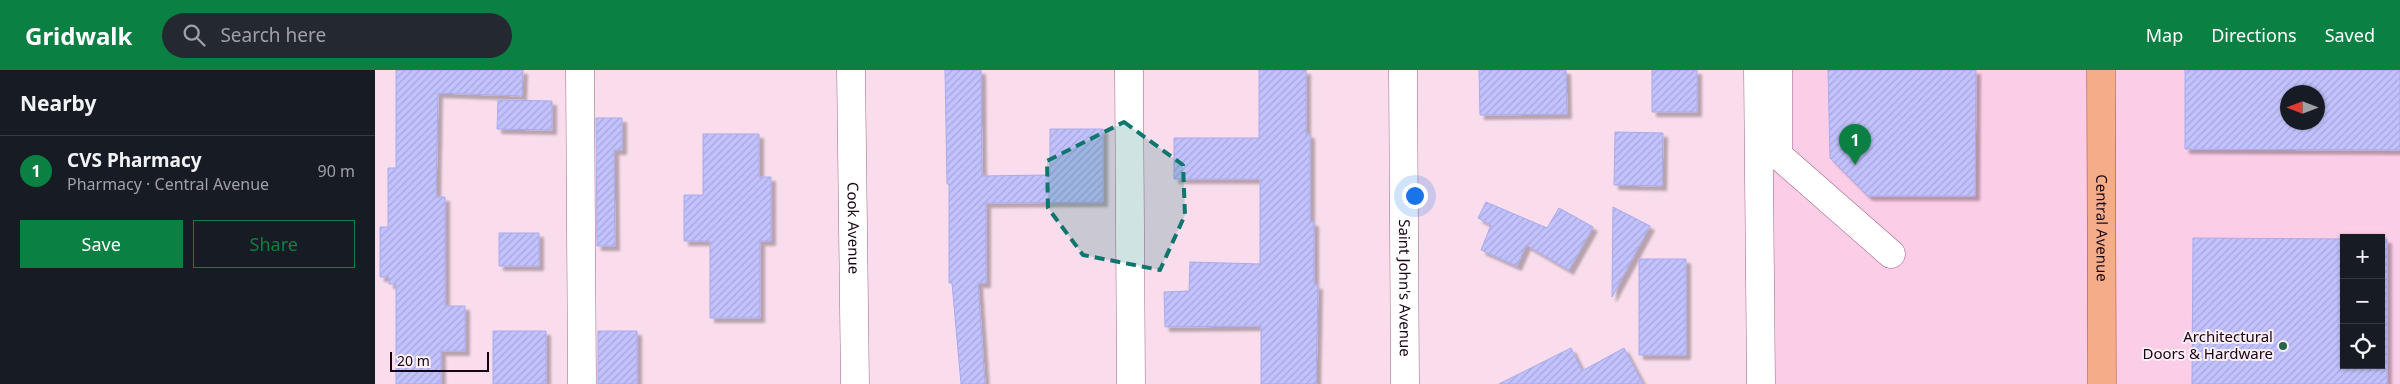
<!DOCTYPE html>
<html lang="en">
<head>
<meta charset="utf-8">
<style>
  body { margin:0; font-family:"Noto Sans",sans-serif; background:#242831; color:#f1f3f6 }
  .controls { position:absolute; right:15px; bottom:15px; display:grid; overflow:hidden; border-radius:0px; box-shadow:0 1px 4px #0004 }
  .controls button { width:45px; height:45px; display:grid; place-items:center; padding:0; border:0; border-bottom:1px solid #363941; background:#171b24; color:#f1f3f6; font:25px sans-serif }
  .compass { position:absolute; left:1905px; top:15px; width:45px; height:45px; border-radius:50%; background:#171b24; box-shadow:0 1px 4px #0004; rotate:270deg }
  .scale { position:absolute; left:15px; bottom:12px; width:99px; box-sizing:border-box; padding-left:5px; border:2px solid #180411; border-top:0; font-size:14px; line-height:18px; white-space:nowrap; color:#180411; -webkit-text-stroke:4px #fdeff6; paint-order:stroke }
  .you { position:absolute; left:1039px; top:125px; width:18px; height:18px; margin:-12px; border:4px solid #fff; border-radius:50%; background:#1a73e8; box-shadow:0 0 0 8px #1a73e833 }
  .badge { display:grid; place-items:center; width:32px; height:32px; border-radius:50%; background:#0b8043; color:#fff; font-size:16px; font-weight:700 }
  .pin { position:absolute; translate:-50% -41px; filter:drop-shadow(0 1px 2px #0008) }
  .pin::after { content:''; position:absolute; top:26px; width:18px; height:15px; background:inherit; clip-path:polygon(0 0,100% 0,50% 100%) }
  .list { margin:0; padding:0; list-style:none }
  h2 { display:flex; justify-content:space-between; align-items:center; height:65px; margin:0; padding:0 20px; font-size:21px }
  h2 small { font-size:16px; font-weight:400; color:#9ea1a6 }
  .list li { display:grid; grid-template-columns:32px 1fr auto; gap:15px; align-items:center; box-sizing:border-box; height:70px; padding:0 20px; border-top:1px solid #363941 }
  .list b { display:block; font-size:19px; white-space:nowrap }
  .list p { margin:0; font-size:16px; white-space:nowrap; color:#9ea1a6 }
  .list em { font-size:16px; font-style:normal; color:#9ea1a6 }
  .actions { display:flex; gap:10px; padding:15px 20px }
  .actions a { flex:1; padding:11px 0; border:1px solid #0b8043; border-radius:0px; text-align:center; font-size:18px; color:#0b8043 }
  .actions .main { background:#0b8043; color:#fff }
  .icon { flex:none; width:28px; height:28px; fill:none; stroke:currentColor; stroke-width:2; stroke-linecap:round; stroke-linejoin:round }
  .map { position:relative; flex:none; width:2025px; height:314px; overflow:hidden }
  header { display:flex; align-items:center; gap:30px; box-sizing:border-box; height:70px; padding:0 25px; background:#0b8043; color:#fff }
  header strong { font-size:24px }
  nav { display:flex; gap:28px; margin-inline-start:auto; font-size:18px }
  .search { width:350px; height:45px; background:#242831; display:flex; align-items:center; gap:12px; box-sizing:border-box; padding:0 18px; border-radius:28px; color:#9ea1a6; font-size:19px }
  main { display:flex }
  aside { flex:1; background:#171b24 }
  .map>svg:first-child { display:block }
</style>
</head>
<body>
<header>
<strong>Gridwalk</strong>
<div class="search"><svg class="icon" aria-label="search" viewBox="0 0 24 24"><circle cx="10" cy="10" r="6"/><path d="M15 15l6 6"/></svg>Search here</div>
<nav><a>Map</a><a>Directions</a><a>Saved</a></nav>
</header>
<main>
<aside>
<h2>Nearby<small></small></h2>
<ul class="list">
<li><span class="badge">1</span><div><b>CVS Pharmacy</b><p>Pharmacy · Central Avenue</p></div><em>90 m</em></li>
</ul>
<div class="actions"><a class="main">Save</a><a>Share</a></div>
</aside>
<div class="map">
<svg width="2025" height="314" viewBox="0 0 2025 314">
  <defs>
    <pattern id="building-hatch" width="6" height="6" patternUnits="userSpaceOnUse" patternTransform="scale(1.25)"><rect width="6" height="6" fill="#c2c3fe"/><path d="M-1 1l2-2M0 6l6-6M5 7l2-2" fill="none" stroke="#a6a6d9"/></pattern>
    <filter id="shadow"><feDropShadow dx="4.5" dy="4.5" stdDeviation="1" flood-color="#0004"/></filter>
  </defs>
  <rect width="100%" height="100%" fill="#f9ddec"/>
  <path fill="#fbcde6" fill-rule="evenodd" d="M1383,0H2025V314H1386ZM1912,22H1942V52H1912ZM1969,168H2006V295H1969Z"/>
  <path fill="url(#building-hatch)" stroke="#aaaaeb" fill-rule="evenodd" filter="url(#shadow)" d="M21,0H148L147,26L63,23L61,127H70V236H90V281H66V314H21V214H14V207H5V157H13V98H21Z
    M570,0H606L607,106L675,105V59H728V132L611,133V213H603L610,314H586L577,213H574V114H572Z
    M884,0H931V64H935V152H939V215H943L941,314H886V256L790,257L789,222L814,221L815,192L885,194V109H799V68H884Z
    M1104,0H1191L1192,44L1105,45Z
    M1277,0H1322V42H1277Z
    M1453,0H1601L1600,126H1493L1455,88Z
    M1810,0H2025V80L1810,79ZM1912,22H1942V52H1912Z
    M123,30L177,31V60L122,59Z
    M221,48H247V80H239L240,176H222Z
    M1240,62L1288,63L1287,116L1239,115Z
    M328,64H384V107H396V171H385V248H335V171H309V125H328Z
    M1111,132L1172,158L1184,138L1218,157L1194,200L1151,175L1142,196L1106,180L1116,155L1103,148Z
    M1238,137L1275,156L1237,227Z
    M124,163H164V196H124Z
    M1818,168L1969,169V295H2006V169H2012V314H1817Z
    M1264,189H1311V285H1264Z
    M118,261H171V314H118Z
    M223,261H262V314H223Z
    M1196,278L1207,301L1249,278L1268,314H1124Z"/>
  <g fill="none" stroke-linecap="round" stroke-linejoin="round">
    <defs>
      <g id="minor">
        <path d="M205,0L207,314"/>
        <path id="s1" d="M476,0L480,314"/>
        <path d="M754,0L756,314"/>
        <path id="s2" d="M1028,0L1030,314"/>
        <path d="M1383,0L1386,314"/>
        <path d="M1403,0V85L1516,184"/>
      </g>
      <g id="major">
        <path id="s3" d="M1726,0L1727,314"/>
      </g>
    </defs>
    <use href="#minor" stroke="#a26589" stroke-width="29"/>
    <use href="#major" stroke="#a44d2c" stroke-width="29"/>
    <use href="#minor" stroke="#fff" stroke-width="28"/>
    <use href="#major" stroke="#f5ac89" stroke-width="28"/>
  </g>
  <path fill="#0f766e" fill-opacity="0.2" stroke="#0f766e" stroke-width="4" stroke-dasharray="10 6" stroke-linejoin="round" d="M749,52L808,95L810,145L785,200L708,185L673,138L672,91Z"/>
  <circle fill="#2a634c" stroke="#fdeff6" stroke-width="2" cx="1908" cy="276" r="5"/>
  <g text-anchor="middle" stroke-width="4" stroke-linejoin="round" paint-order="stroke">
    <g font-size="15" fill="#180411" stroke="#fdeff6">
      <text dy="5" stroke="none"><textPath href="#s1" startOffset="158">Cook Avenue</textPath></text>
      <text dy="5" stroke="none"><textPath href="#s3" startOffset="158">Central Avenue</textPath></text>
      <text dy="5" stroke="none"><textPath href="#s2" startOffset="218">Saint John's Avenue</textPath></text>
    </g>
    <g font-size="15" fill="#180411" stroke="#fdeff6" text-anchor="end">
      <text x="1898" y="272">Architectural<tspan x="1898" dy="17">Doors &amp; Hardware</tspan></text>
    </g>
  </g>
</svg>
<div class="controls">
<button>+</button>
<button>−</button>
<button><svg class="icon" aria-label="locate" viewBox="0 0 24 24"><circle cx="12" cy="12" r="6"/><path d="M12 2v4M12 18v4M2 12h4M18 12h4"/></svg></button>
</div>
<svg class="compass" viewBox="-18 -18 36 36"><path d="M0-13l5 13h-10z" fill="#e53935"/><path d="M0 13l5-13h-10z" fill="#9ea1a6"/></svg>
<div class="scale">20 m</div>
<div class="you"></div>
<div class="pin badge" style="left:1480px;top:95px">1</div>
</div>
</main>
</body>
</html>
